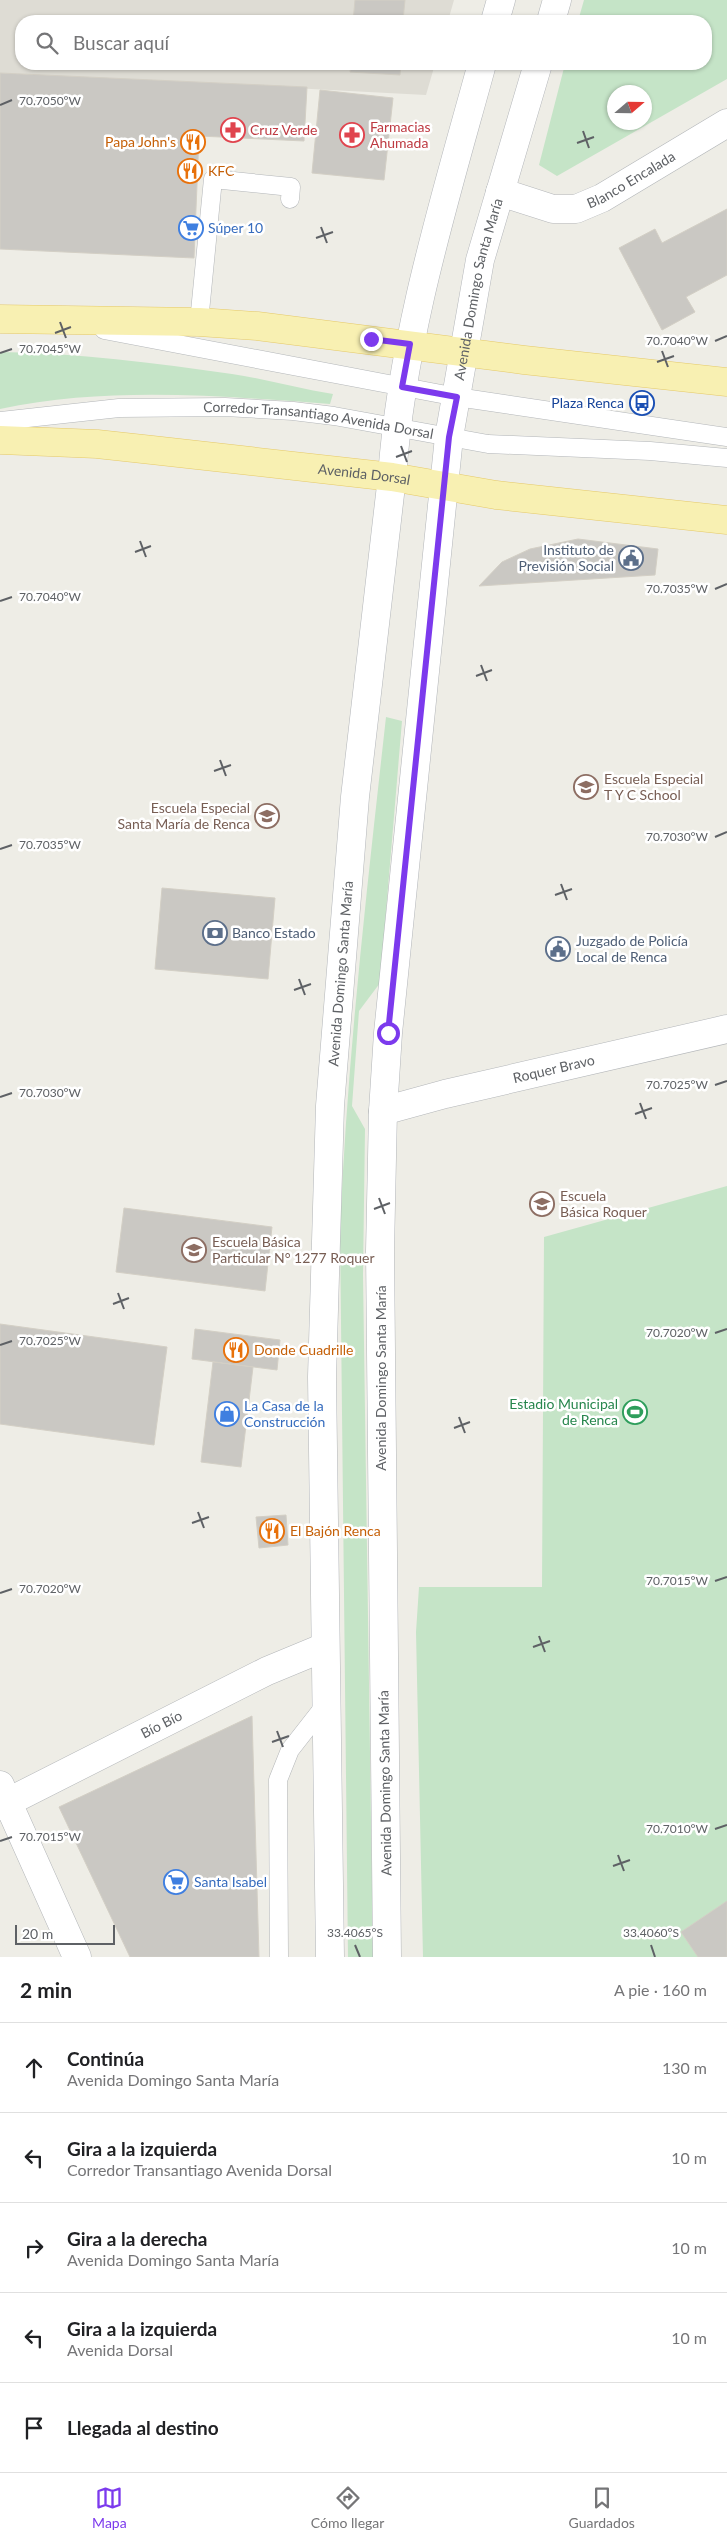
<!DOCTYPE html>
<html lang="es">
<head>
<meta charset="utf-8">
<style>
  body { margin:0; font-family:Lato,sans-serif; background:#f6f6f6; color:#202124 }
  .compass { position:absolute; left:607px; top:85px; width:45px; height:45px; border-radius:50%; background:#fff; box-shadow:0 1px 4px #0004; rotate:70deg }
  .scale { position:absolute; left:15px; bottom:12px; width:100px; box-sizing:border-box; padding-left:5px; border:2px solid #5e6165; border-top:0; font-size:14px; line-height:18px; white-space:nowrap; color:#5e6165; -webkit-text-stroke:4px #fff; paint-order:stroke }
  .stop { position:absolute; width:15px; height:15px; margin:-11px; border:4px solid #7c3aed; border-radius:50%; background:#fff }
  .stop.end { background:#7c3aed; border-color:#fff; box-shadow:0 1px 5px #0008 }
  .list { margin:0; padding:0; list-style:none }
  h2 { display:flex; justify-content:space-between; align-items:center; height:65px; margin:0; padding:0 20px; font-size:21px }
  h2 small { font-size:16px; font-weight:400; color:#757577 }
  .list li { display:grid; grid-template-columns:32px 1fr auto; gap:15px; align-items:center; box-sizing:border-box; height:90px; padding:0 20px; border-top:1px solid #e0e0e0 }
  .list b { display:block; font-size:19px; white-space:nowrap }
  .list p { margin:0; font-size:16px; white-space:nowrap; color:#757577 }
  .list em { font-size:16px; font-style:normal; color:#757577 }
  .icon { flex:none; width:28px; height:28px; fill:none; stroke:currentColor; stroke-width:2; stroke-linecap:round; stroke-linejoin:round }
  .map { position:relative; flex:none; width:727px; height:1957px; overflow:hidden }
  .search { position:absolute; background:#fff; box-shadow:0 1px 4px #0004; left:15px; right:15px; top:15px; height:55px; display:flex; align-items:center; gap:12px; box-sizing:border-box; padding:0 18px; border-radius:20px; color:#757577; font-size:19px }
  .sheet { height:515px; background:#fff }
  nav { display:flex; justify-content:space-around; align-items:center; box-sizing:border-box; height:70px; border-top:1px solid #e0e0e0; background:#fff; font-size:14px; color:#757577 }
  nav a { display:grid; justify-items:center; gap:2px }
  nav .on { color:#7c3aed }
  .map>svg:first-child { display:block }
</style>
</head>
<body>
<div class="map">
<svg width="727" height="1957" viewBox="0 0 727 1957">
  <rect width="100%" height="100%" fill="#eeede6"/>
  <path fill="#dedcd4" d="M0,0H454L448,21H21V64H435L426,95L0,73Z"/>
  <path fill="#c5e4c7" fill-rule="evenodd" d="M584,0H727V79L557,176L539,165L565,64H706V21H578ZM614,92H644V122H614Z
    M0,352C77,353 155,363 232,374C266,379 299,389 333,394L330,404C220,396 109,386 0,409Z
    M386,717L402,721L380,983L359,1011L352,1106L365,1129L363,1275L373,1957H348L340,1231C347,1059 367,888 386,717Z
    M727,1186V1957H423L416,1632L419,1587H542L544,1237Z"/>
  <path fill="#cac8c3" stroke="#d3cfc5" d="M355,0H405L403,21H353Z
    M351,64H401L400,75L350,72Z
    M0,73L307,87L304,141L199,136L194,258L0,249Z
    M320,90L393,98L384,180L312,173Z
    M727,209V275L686,297L695,312L662,330L619,248L655,229L662,243Z
    M578,539L658,549L655,575L479,586L502,562L530,549Z
    M162,888L275,898L268,979L155,969Z
    M124,1208L272,1227L265,1291L116,1272Z
    M0,1324L167,1347L154,1445L0,1424Z
    M195,1329L280,1340L277,1370L192,1359Z
    M213,1362L253,1367L241,1467L201,1462Z
    M286,1515L288,1545L259,1548L256,1517Z
    M252,1716L259,1957H130L59,1807Z
    M727,1901V1957H698L681,1932Z"/>
  <g fill="none" stroke-linecap="round" stroke-linejoin="round">
    <defs>
      <g id="lane">
        <path d="M199,322L213,179L291,187L290,199"/>
        <path d="M104,330L457,397L727,437"/>
        <path id="s1" d="M0,421L119,408L225,407L293,411L334,416L488,444L650,451L727,458"/>
        <path d="M279,1957L278,1780L290,1750L326,1704"/>
      </g>
      <g id="street">
        <path id="s2" d="M500,192L553,209H576L602,198L727,123"/>
        <path id="s3" d="M383,1111L445,1094L727,1029"/>
        <path d="M0,1785L77,1957"/>
        <path id="s4" d="M0,1806L267,1671L325,1647"/>
      </g>
      <g id="secondary">
        <path d="M495,21L501,0"/>
        <path d="M551,21L557,0"/>
        <path id="s5" d="M330,1957L322,1377L330,1106L355,797L392,477C402,336 445,199 482,64"/>
        <path id="s6" d="M387,1957L380,1251L383,1111L388,1033L449,437L480,260L538,64"/>
      </g>
      <g id="primary">
        <path d="M0,319L199,322L257,326L524,360L727,382"/>
        <path id="s7" d="M0,440L97,444L152,450L392,477L496,495L727,520"/>
      </g>
    </defs>
    <use href="#lane" stroke="#b3b6b9" stroke-width="19"/>
    <use href="#street" stroke="#b3b6b9" stroke-width="29"/>
    <use href="#secondary" stroke="#b2b5b9" stroke-width="29"/>
    <use href="#primary" stroke="#e5c969" stroke-width="29"/>
    <use href="#lane" stroke="#fff" stroke-width="18"/>
    <use href="#street" stroke="#fff" stroke-width="28"/>
    <use href="#secondary" stroke="#fff" stroke-width="28"/>
    <use href="#primary" stroke="#f8f0b2" stroke-width="28"/>
  </g>
  <g fill="none" stroke-linecap="round" stroke-linejoin="round">
    <path stroke="#7c3aed" stroke-width="6" d="M371,339L410,344L402,387L457,397L449,437L388,1033"/>
  </g>
  <path fill="none" stroke="#5e6165" stroke-width="2" d="M0,105L12,100M583,131L589,148M577,143L594,137M321,227L327,243M316,238L333,232M60,322L66,338M55,333L71,327M715,341L727,336M662,351L668,367M0,353L12,349M657,362L674,356M401,446L407,462M396,457L412,451M140,541L146,557M135,552L151,546M715,589L727,584M0,601L12,597M481,665L487,681M476,676L492,670M220,760L226,776M214,771L231,765M715,837L727,832M0,849L12,845M561,884L567,900M555,895L572,889M299,979L305,995M294,990L311,984M715,1085L727,1081M0,1097L12,1093M640,1103L646,1119M635,1114L652,1108M379,1198L385,1214M374,1209L390,1203M118,1293L124,1309M113,1304L129,1298M715,1333L727,1329M0,1345L12,1341M459,1417L465,1433M454,1428L470,1422M198,1512L204,1528M192,1523L209,1517M715,1581L727,1577M0,1593L12,1589M539,1636L545,1652M533,1647L550,1641M277,1731L283,1747M272,1742L289,1736M715,1829L727,1825M0,1841L12,1837M618,1855L624,1871M613,1866L630,1860M355,1945L360,1957M651,1945L655,1957"/>
  <defs>
    <symbol id="pharmacy-ring" viewBox="-11 -11 22 22"><circle r="9.5" fill="#fff" stroke="#e0444e" stroke-width="1.5"/><path d="M-2-6h4v4h4v4h-4v4h-4v-4h-4v-4h4Z" fill="#e0444e"/></symbol>
    <symbol id="restaurant-ring" viewBox="-11 -11 22 22"><circle r="9.5" fill="#fff" stroke="#e8710a" stroke-width="1.5"/><path d="M-5-6h1v4h1v-4h1v4h1v-4h1v5L-1.5 .5V6h-2V.5L-5-1ZM5-6V6H3V1.5H1.5Q1.5-4 5-6Z" fill="#e8710a"/></symbol>
    <symbol id="supermarket-ring" viewBox="-11 -11 22 22"><circle r="9.5" fill="#fff" stroke="#3f7fe0" stroke-width="1.5"/><path d="M-6-5.5h2.5l.6 2H6L4.5 2H-2.5L-4.4-4H-6ZM-1.5 3.2a1.3 1.3 0 1 0 .1 0ZM3 3.2a1.3 1.3 0 1 0 .1 0Z" fill="#3f7fe0"/></symbol>
    <symbol id="bus-ring" viewBox="-11 -11 22 22"><circle r="9.5" fill="#fff" stroke="#1a4fb4" stroke-width="1.5"/><path d="M-5-6H5V4H4V6H2V4H-2V6H-4V4H-5ZM-3.5-4V0h7V-4ZM-3.5 1.2v1.5H-2V1.2ZM2 1.2v1.5H3.5V1.2Z" fill="#1a4fb4"/></symbol>
    <symbol id="civic-ring" viewBox="-11 -11 22 22"><circle r="9.5" fill="#fff" stroke="#5c6f8a" stroke-width="1.5"/><path d="M-.6-6.5H3V-4.5H.6V-3L4-1V1h2V6H-6V1h2V-1L-.6-3ZM-1.2 2.5V6h2.4V2.5Z" fill="#5c6f8a"/></symbol>
    <symbol id="school-ring" viewBox="-11 -11 22 22"><circle r="9.5" fill="#fff" stroke="#8d6e63" stroke-width="1.5"/><path d="M0-5L7-2L0 1L-7-2ZM-4 1L0 2.5L4 1V4Q0 6-4 4Z" fill="#8d6e63"/></symbol>
    <symbol id="bank-ring" viewBox="-11 -11 22 22"><circle r="9.5" fill="#fff" stroke="#5c6f8a" stroke-width="1.5"/><path d="M-6-4H6V4H-6ZM0-2.3a2.3 2.3 0 1 0 0 4.6a2.3 2.3 0 1 0 0-4.6Z" fill="#5c6f8a"/></symbol>
    <symbol id="stadium-ring" viewBox="-11 -11 22 22"><circle r="9.5" fill="#fff" stroke="#2e9e5b" stroke-width="1.5"/><path d="M0-5a6.5 5 0 1 0 0 10a6.5 5 0 1 0 0-10ZM-3.5-1.8h7v3.6h-7Z" fill="#2e9e5b"/></symbol>
    <symbol id="shop-ring" viewBox="-11 -11 22 22"><circle r="9.5" fill="#fff" stroke="#3f7fe0" stroke-width="1.5"/><path d="M-5-2.5h2.3a2.7 3.5 0 0 1 5.4 0H5L5.5 6h-11ZM-1.5-2.5h3a1.5 2.3 0 0 0-3 0Z" fill="#3f7fe0"/></symbol>
  </defs>
  <g fill-rule="evenodd">
    <use href="#pharmacy-ring" x="219" y="116" width="28" height="28"/>
    <use href="#pharmacy-ring" x="338" y="121" width="28" height="28"/>
    <use href="#restaurant-ring" x="179" y="128" width="28" height="28"/>
    <use href="#restaurant-ring" x="176" y="157" width="28" height="28"/>
    <use href="#supermarket-ring" x="177" y="214" width="28" height="28"/>
    <use href="#bus-ring" x="628" y="389" width="28" height="28"/>
    <use href="#civic-ring" x="617" y="544" width="28" height="28"/>
    <use href="#school-ring" x="572" y="773" width="28" height="28"/>
    <use href="#school-ring" x="253" y="802" width="28" height="28"/>
    <use href="#bank-ring" x="201" y="919" width="28" height="28"/>
    <use href="#civic-ring" x="544" y="935" width="28" height="28"/>
    <use href="#school-ring" x="528" y="1190" width="28" height="28"/>
    <use href="#school-ring" x="180" y="1236" width="28" height="28"/>
    <use href="#restaurant-ring" x="222" y="1336" width="28" height="28"/>
    <use href="#stadium-ring" x="621" y="1398" width="28" height="28"/>
    <use href="#shop-ring" x="213" y="1400" width="28" height="28"/>
    <use href="#restaurant-ring" x="258" y="1517" width="28" height="28"/>
    <use href="#supermarket-ring" x="162" y="1868" width="28" height="28"/>
  </g>
  <g text-anchor="middle" stroke-width="5" stroke-linejoin="round" paint-order="stroke">
    <g font-size="14" fill="#be3a42" stroke="#fff" text-anchor="start">
      <text x="370" y="132">Farmacias<tspan x="370" dy="16">Ahumada</tspan></text>
      <text x="250" y="135">Cruz Verde</text>
    </g>
    <g font-size="14" fill="#c56008" stroke="#fff" text-anchor="start">
      <text x="176" y="147" text-anchor="end">Papa John's</text>
      <text x="208" y="176">KFC</text>
      <text x="254" y="1355">Donde Cuadrille</text>
      <text x="290" y="1536">El Bajón Renca</text>
    </g>
    <g font-size="14" fill="#5e6165" stroke="#fff">
      <text dy="5" stroke="none"><textPath href="#s2" startOffset="141">Blanco Encalada</textPath></text>
      <text dy="5" stroke="none"><textPath href="#s6" startOffset="1674">Avenida Domingo Santa María</textPath></text>
      <text dy="5" stroke="none"><textPath href="#s1" startOffset="320">Corredor Transantiago Avenida Dorsal</textPath></text>
      <text dy="5" stroke="none"><textPath href="#s7" startOffset="366">Avenida Dorsal</textPath></text>
      <text dy="5" stroke="none"><textPath href="#s5" startOffset="984">Avenida Domingo Santa María</textPath></text>
      <text dy="5" stroke="none"><textPath href="#s3" startOffset="176">Roquer Bravo</textPath></text>
      <text transform="translate(381 1378) rotate(-90)" y="5">Avenida Domingo Santa María</text>
      <text dy="5" stroke="none"><textPath href="#s4" startOffset="181">Bío Bío</textPath></text>
      <text transform="translate(385 1783) rotate(-91)" y="5">Avenida Domingo Santa María</text>
    </g>
    <g font-size="14" fill="#366cbe" stroke="#fff" text-anchor="start">
      <text x="208" y="233">Súper 10</text>
      <text x="244" y="1411">La Casa de la<tspan x="244" dy="16">Construcción</tspan></text>
      <text x="194" y="1887">Santa Isabel</text>
    </g>
    <g font-size="14" fill="#164399" stroke="#fff" text-anchor="end">
      <text x="624" y="408">Plaza Renca</text>
    </g>
    <g font-size="14" fill="#4e5e75" stroke="#fff" text-anchor="start">
      <text x="614" y="555" text-anchor="end">Instituto de<tspan x="614" dy="16">Previsión Social</tspan></text>
      <text x="232" y="938">Banco Estado</text>
      <text x="576" y="946">Juzgado de Policía<tspan x="576" dy="16">Local de Renca</tspan></text>
    </g>
    <g font-size="14" fill="#785e54" stroke="#fff" text-anchor="start">
      <text x="604" y="784">Escuela Especial<tspan x="604" dy="16">T Y C School</tspan></text>
      <text x="250" y="813" text-anchor="end">Escuela Especial<tspan x="250" dy="16">Santa María de Renca</tspan></text>
      <text x="560" y="1201">Escuela<tspan x="560" dy="16">Básica Roquer</tspan></text>
      <text x="212" y="1247">Escuela Básica<tspan x="212" dy="16">Particular N° 1277 Roquer</tspan></text>
    </g>
    <g font-size="14" fill="#27864d" stroke="#fff" text-anchor="end">
      <text x="618" y="1409">Estadio Municipal<tspan x="618" dy="16">de Renca</tspan></text>
    </g>
  </g>
  <g font-size="12" text-anchor="middle" fill="#5e6165" stroke="#fff" stroke-width="5" stroke-linejoin="round" paint-order="stroke">
    <text x="50" y="105">70.7050°W</text>
    <text x="677" y="345">70.7040°W</text>
    <text x="50" y="353">70.7045°W</text>
    <text x="677" y="593">70.7035°W</text>
    <text x="50" y="601">70.7040°W</text>
    <text x="677" y="841">70.7030°W</text>
    <text x="50" y="849">70.7035°W</text>
    <text x="677" y="1089">70.7025°W</text>
    <text x="50" y="1097">70.7030°W</text>
    <text x="677" y="1337">70.7020°W</text>
    <text x="50" y="1345">70.7025°W</text>
    <text x="677" y="1585">70.7015°W</text>
    <text x="50" y="1593">70.7020°W</text>
    <text x="677" y="1833">70.7010°W</text>
    <text x="50" y="1841">70.7015°W</text>
    <text x="355" y="1937">33.4065°S</text>
    <text x="651" y="1937">33.4060°S</text>
  </g>
</svg>
<svg class="compass" viewBox="-18 -18 36 36"><path d="M0-13l5 13h-10z" fill="#e53935"/><path d="M0 13l5-13h-10z" fill="#757577"/></svg>
<div class="scale">20 m</div>
<div class="stop" style="left:388px;top:1033px"></div>
<div class="stop end" style="left:371px;top:339px"></div>
<div class="search"><svg class="icon" aria-label="search" viewBox="0 0 24 24"><circle cx="10" cy="10" r="6"/><path d="M15 15l6 6"/></svg>Buscar aquí</div>
</div>
<section class="sheet">
<h2>2 min<small>A pie · 160 m</small></h2>
<ul class="list">
<li><svg class="icon" aria-label="ahead" viewBox="0 0 24 24"><path d="M12 20V5M6 11l6-6 6 6"/></svg><div><b>Continúa</b><p>Avenida Domingo Santa María</p></div><em>130 m</em></li>
<li><svg class="icon" aria-label="left" viewBox="0 0 24 24"><path d="M17 20v-9H6M10 6l-5 5 5 5"/></svg><div><b>Gira a la izquierda</b><p>Corredor Transantiago Avenida Dorsal</p></div><em>10 m</em></li>
<li><svg class="icon" aria-label="right" viewBox="0 0 24 24"><path d="M7 20v-9h11M14 6l5 5-5 5"/></svg><div><b>Gira a la derecha</b><p>Avenida Domingo Santa María</p></div><em>10 m</em></li>
<li><svg class="icon" aria-label="left" viewBox="0 0 24 24"><path d="M17 20v-9H6M10 6l-5 5 5 5"/></svg><div><b>Gira a la izquierda</b><p>Avenida Dorsal</p></div><em>10 m</em></li>
<li><svg class="icon" aria-label="arrive" viewBox="0 0 24 24"><path d="M6 21V4h12l-3 4 3 4H6"/></svg><div><b>Llegada al destino</b></div></li>
</ul>
</section>
<nav>
<a class="on"><svg class="icon" aria-label="map" viewBox="0 0 24 24"><path d="M3 6l6-2 6 2 6-2v14l-6 2-6-2-6 2zM9 4v14M15 6v14"/></svg>Mapa</a>
<a><svg class="icon" aria-label="directions" viewBox="0 0 24 24"><path d="M12 3l9 9-9 9-9-9zM9 14v-3h6M13 9l2 2-2 2"/></svg>Cómo llegar</a>
<a><svg class="icon" aria-label="saved" viewBox="0 0 24 24"><path d="M7 4h10v16l-5-4-5 4z"/></svg>Guardados</a>
</nav>
</body>
</html>
